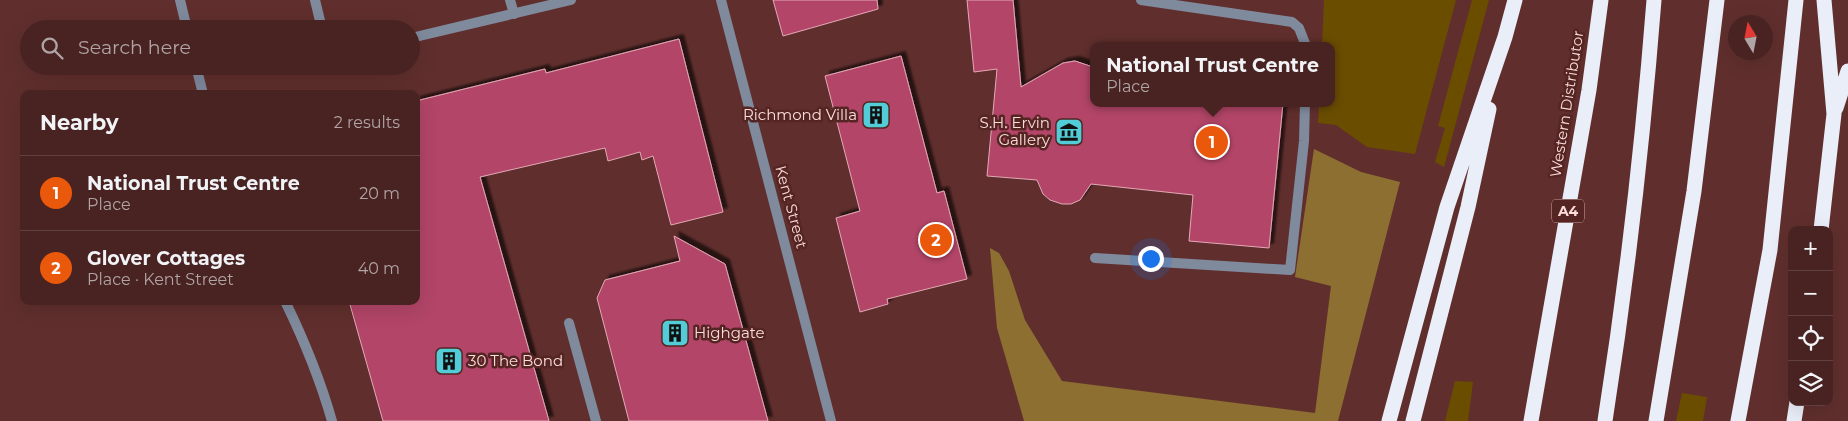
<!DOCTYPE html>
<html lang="en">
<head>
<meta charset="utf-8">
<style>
  body { margin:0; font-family:Montserrat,sans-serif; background:#522f2f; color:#f1f3f6 }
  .controls { position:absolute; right:15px; bottom:15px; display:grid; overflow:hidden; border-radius:10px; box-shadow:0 5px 20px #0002 }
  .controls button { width:45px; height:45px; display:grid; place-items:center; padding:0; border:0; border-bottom:1px solid #604040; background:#482322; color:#f1f3f6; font:25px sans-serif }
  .compass { position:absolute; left:1728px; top:15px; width:45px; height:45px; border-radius:50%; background:#482322; box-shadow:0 5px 20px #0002; rotate:350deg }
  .you { position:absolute; left:1150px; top:258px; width:18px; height:18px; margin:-12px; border:4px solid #fff; border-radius:50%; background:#1a73e8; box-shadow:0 0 0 8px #1a73e833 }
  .badge { display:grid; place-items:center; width:32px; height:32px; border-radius:50%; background:#ea580c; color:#fff; font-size:16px; font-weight:700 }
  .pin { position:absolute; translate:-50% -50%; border:2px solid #fff; box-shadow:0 1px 5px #0006 }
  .popup { position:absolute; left:1090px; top:42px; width:245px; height:65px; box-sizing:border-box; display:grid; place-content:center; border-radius:10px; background:#482322; filter:drop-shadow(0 1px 4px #0005); font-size:16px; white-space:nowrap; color:#b1a4a5 }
  .popup b { font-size:19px; color:#f1f3f6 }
  .popup::after { content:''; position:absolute; left:50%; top:100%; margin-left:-10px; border:10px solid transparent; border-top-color:#482322 }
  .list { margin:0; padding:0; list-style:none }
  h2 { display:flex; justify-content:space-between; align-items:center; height:65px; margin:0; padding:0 20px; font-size:21px }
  h2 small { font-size:16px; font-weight:400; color:#b1a4a5 }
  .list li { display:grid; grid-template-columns:32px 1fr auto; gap:15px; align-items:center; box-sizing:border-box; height:75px; padding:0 20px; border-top:1px solid #604040 }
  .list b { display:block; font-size:19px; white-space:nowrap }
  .list p { margin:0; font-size:16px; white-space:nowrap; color:#b1a4a5 }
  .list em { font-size:16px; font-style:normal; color:#b1a4a5 }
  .icon { flex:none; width:28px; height:28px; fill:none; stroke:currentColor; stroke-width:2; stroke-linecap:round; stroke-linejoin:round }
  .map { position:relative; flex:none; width:1848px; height:421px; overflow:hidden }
  .search { position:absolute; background:#482322; box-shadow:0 5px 20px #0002; left:20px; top:20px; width:400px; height:55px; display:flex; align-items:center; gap:12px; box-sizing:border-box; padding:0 18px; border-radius:28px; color:#b1a4a5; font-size:19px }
  .panel { position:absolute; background:#482322; box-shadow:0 5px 20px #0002; left:20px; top:90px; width:400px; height:215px; border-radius:10px }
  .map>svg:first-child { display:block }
</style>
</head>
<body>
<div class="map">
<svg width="1848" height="421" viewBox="0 0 1848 421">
  <defs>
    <filter id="shadow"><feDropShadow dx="4.5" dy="-4.5" stdDeviation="1" flood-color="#0009"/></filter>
  </defs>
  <rect width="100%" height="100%" fill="#602f2d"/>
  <path fill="#6b4d00" d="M1324,0H1456L1415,154L1367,147L1336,125L1318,123L1319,103H1331V46H1322Z
    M1472,0H1489L1444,167L1435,162L1445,128L1438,126Z
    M1455,381L1473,382L1468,421H1445Z
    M1682,393L1707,397L1703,421H1676Z"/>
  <path fill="#8d6f32" d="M1314,149L1361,172L1400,182L1338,421H1024L997,328L990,248L999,253L1009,271L1025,320L1062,381L1315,413L1331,286L1295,277Z"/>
  <path fill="#b24568" stroke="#e4a9b7" filter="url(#shadow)" d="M773,0H877L878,9L783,36Z
    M967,0H1013L1021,87L1063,63L1075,61L1093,67V103H1283L1269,248L1189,241L1193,195L1091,184L1080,200L1071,204H1062L1050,200L1043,194L1037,180L987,176L997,69L974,72Z
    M679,39L723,212L671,225L653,156L642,160L640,152L608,161L605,148L480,177L549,421H383L349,301H416V101L545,69L546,73Z
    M901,56L937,193L944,191L967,279L887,299L888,304L860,312L836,218L860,211L825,76Z
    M674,236L725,264L768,421H629L597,298L605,280L680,261Z"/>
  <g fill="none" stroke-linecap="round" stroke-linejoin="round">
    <path stroke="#7f8a9d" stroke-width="10" d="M510,0L514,14
      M1141,0L1292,22L1299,28L1306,46
      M1095,258L1290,270L1304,141L1305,103
      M569,323L596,421"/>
    <path stroke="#7f8a9d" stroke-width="10" d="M315,0L322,29
      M721,0L831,421
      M411,38L571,0"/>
    <path stroke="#7f8a9d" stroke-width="10" d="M180,0L187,29
      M196,66L203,94
      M285,301C304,340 320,379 332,421"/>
    <path stroke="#e9eef8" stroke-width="15" d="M1836,108L1848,71
      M1821,230L1834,114L1824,0
      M1389,421L1447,207L1505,37L1515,0
      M1413,421L1468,207L1489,109
      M1531,421L1589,90L1601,0
      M1605,421C1627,281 1643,141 1654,0
      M1656,421L1694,191L1717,0
      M1738,421L1770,250L1796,0
      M1794,421L1797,402"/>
  </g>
  <defs>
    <symbol id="building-square" viewBox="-11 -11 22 22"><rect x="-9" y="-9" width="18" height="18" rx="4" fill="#52ccd6" stroke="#542523"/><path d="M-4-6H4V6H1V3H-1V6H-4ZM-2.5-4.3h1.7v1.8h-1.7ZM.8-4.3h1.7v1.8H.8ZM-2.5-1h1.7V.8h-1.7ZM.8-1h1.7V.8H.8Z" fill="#111"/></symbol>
    <symbol id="museum-square" viewBox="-11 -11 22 22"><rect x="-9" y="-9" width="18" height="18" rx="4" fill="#52ccd6" stroke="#542523"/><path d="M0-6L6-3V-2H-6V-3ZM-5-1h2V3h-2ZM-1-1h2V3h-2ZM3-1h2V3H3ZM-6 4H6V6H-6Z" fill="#111"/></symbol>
  </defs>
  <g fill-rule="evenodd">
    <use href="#building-square" x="860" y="99" width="32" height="32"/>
    <use href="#museum-square" x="1053" y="116" width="32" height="32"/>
    <use href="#building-square" x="659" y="317" width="32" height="32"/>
    <use href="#building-square" x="433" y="345" width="32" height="32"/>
  </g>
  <g text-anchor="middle" stroke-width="5" stroke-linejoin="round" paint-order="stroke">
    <rect fill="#542523" stroke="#caa6a3" stroke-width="1" x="1552" y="199.5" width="32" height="23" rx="4"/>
    <g font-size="14" font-weight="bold" fill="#fdddda">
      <text x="1568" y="216">A4</text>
    </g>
    <g font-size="15" fill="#fdddda" stroke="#542523">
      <text transform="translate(1567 104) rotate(-81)" y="5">Western Distributor</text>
      <text transform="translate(791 207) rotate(75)" y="5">Kent Street</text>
    </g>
    <g font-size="15" fill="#fdddda" stroke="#542523" text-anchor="end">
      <text x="857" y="120">Richmond Villa</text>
      <text x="1050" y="128">S.H. Ervin<tspan x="1050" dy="17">Gallery</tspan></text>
      <text x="694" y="338" text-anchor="start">Highgate</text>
      <text x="468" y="366" text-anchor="start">30 The Bond</text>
    </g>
  </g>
</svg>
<div class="controls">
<button>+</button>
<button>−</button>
<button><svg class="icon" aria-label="locate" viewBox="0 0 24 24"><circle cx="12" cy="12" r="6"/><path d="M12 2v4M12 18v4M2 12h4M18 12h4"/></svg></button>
<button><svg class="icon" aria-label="layers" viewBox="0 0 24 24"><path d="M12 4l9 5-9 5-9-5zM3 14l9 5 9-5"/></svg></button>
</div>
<svg class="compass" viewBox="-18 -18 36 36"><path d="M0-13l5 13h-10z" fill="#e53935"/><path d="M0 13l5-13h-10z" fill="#b1a4a5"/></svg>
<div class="you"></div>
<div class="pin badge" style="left:1212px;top:142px">1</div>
<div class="popup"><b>National Trust Centre</b>Place</div>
<div class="pin badge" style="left:936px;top:240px">2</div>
<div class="search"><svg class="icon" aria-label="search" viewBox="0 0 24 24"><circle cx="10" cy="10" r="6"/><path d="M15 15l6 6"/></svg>Search here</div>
<section class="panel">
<h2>Nearby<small>2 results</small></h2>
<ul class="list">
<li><span class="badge">1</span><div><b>National Trust Centre</b><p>Place</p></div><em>20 m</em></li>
<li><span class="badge">2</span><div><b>Glover Cottages</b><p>Place · Kent Street</p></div><em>40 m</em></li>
</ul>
</section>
</div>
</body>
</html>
